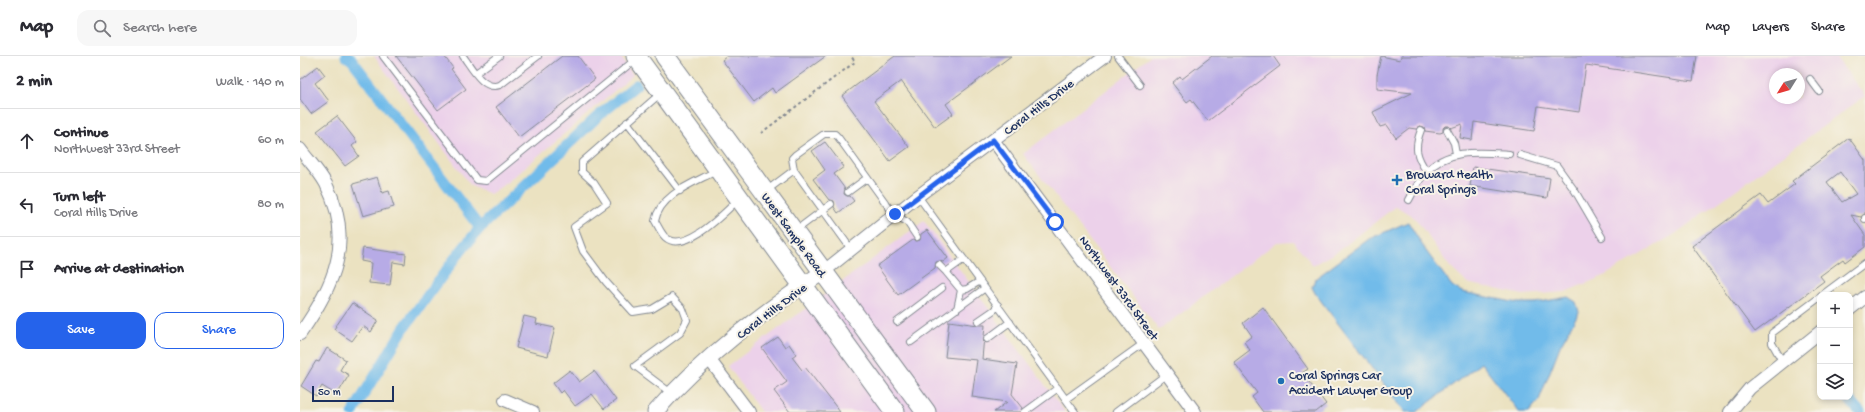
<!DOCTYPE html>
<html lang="en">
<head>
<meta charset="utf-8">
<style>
  body { margin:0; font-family:"Gochi Hand",sans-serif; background:#f7f7f7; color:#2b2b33 }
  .controls { position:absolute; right:12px; bottom:12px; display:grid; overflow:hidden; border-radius:8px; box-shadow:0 2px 6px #0003 }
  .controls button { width:36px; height:36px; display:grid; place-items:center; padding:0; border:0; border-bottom:1px solid #e1e1e2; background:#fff; color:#2b2b33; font:20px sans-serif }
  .compass { position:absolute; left:1469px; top:12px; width:36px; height:36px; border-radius:50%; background:#fff; box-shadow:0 2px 6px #0003; rotate:233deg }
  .scale { position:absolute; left:12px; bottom:10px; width:82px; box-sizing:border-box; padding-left:4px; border:2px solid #1b2f5e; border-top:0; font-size:11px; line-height:14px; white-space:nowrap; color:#1b2f5e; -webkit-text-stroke:3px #f7f3e8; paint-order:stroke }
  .stop { position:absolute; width:12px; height:12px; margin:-9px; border:3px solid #2563eb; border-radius:50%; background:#fff }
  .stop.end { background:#2563eb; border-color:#fff; box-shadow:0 1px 4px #0008 }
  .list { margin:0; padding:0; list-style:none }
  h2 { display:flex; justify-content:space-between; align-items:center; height:52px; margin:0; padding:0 16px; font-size:17px }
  h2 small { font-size:13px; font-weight:400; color:#7c7c81 }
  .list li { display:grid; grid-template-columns:26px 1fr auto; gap:12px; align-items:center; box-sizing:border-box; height:64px; padding:0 16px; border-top:1px solid #e1e1e2 }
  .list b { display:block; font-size:15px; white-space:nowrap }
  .list p { margin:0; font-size:13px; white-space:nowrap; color:#7c7c81 }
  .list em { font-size:13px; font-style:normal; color:#7c7c81 }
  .actions { display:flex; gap:8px; padding:12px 16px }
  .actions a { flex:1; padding:9px 0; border:1px solid #2563eb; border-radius:12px; text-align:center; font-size:14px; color:#2563eb }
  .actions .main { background:#2563eb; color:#fff }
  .icon { flex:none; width:22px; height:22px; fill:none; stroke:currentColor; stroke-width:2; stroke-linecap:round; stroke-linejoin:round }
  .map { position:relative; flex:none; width:1565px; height:356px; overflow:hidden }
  header { display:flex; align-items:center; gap:24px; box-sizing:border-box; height:56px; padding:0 20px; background:#fff; border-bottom:1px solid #e1e1e2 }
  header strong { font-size:19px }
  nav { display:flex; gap:22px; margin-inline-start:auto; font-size:14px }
  .search { width:280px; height:36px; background:#f7f7f7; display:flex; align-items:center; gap:10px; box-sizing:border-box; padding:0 14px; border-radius:12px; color:#7c7c81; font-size:15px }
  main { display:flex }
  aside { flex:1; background:#fff }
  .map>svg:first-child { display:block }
</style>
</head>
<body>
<header>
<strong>Map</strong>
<div class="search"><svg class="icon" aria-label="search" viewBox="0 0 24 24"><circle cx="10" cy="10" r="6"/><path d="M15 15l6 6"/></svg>Search here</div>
<nav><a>Map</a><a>Layers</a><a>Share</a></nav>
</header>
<main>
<aside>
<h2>2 min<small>Walk · 140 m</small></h2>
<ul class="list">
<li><svg class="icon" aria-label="ahead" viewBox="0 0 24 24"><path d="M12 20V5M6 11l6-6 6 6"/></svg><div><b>Continue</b><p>Northwest 33rd Street</p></div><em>60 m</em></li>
<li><svg class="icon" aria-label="left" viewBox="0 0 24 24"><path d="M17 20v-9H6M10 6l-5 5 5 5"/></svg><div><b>Turn left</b><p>Coral Hills Drive</p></div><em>80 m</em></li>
<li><svg class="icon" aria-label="arrive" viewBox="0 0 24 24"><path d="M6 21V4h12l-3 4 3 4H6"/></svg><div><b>Arrive at destination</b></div></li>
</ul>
<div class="actions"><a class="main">Save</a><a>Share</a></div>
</aside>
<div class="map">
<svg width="1565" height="356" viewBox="0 0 1565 356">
  <rect width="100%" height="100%" fill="#f7f3e8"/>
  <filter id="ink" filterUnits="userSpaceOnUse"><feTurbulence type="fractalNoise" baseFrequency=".025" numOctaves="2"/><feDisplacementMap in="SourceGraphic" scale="8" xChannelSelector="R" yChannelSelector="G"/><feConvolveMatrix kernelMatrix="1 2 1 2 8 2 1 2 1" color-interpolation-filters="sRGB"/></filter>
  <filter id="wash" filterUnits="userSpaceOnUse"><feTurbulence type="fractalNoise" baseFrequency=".012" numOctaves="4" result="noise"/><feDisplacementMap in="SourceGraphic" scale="16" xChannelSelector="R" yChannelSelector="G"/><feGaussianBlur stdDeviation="0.9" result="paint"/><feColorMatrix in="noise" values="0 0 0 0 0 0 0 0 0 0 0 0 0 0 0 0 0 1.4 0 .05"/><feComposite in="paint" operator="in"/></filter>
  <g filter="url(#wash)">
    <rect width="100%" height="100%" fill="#ebe2c1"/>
    <path fill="#ecd1ea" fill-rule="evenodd" d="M74,0H320L333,19L204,129L190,138L171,130Z
      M851,0H1535L1565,40L1375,178L1304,220L1265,236L1223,239L1167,227L1150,211L1115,162L1096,150L1038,195L1013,209L993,185L977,186L859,274L723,98ZM1475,18H1499V42H1475Z
      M624,165L765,356H461L428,310Z"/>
    <path fill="#71bbea" stroke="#4675a4" d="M1108,166L1126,195L1152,230L1162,236L1218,247H1235L1268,241L1276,246L1279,256L1260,290L1239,344L1229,356H1219L1181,307L1117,356H1105L1015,237L1012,231L1015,223L1069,183Z"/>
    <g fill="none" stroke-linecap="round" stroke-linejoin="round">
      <path stroke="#71bbea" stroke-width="11" d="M46,0L52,4L180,172
        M1547,341L1560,356
        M53,356L104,272L156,201L180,172L296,62L336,29"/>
    </g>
    <g id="blocks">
      <path fill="#b7abe6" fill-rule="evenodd" d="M96,0H144L153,12L151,13L166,33L138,54Z
        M262,0H278L295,23L219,81L196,51Z
        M427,0H526L475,37L472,32L454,46L422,4Z
        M595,0H711L646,48L653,58L635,71L601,25L574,45L609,91L590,105L542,40Z
        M912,0H973L980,10L908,65L891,43L887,46L872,27L880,20L882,23Z
        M1081,0L1100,4L1101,0H1397L1393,25L1286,9L1279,56L1238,50L1234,75L1174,66L1172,84L1160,82L1162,68L1151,72L1149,70H1145L1143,72V76L1140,77L1125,75L1124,71L1120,70L1116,73L1109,72L1096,82L1087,69L1080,71L1073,56L1112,37L1077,33V19Z
        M18,10L25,19L15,27L29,45L11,58L0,43V24Z
        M37,60L57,86L52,90L59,100L45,110L17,75Z
        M1549,82L1565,104V158L1561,161L1551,159L1565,179V191L1545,206L1543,203L1520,220L1524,225L1455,276L1392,190L1461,139L1468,148L1495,128L1492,125ZM1540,116L1556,138L1542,146L1527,126Z
        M525,86L544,111L534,118L545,133L544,138L547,140H550L554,145L538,157L534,151V145L529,144L513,123L525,114L512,95Z
        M1173,111L1250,122L1247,142L1170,130Z
        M77,121L82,137L89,135L94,151L63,160L53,128Z
        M627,174L648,202L643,206L640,205L636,206L635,212L598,239L577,210L613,184L617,185L620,184L621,178Z
        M63,192L106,198L105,208L93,206L90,229L69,227L71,207L61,205Z
        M52,247L78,264L71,276L63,270L52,285L34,273Z
        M963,251L1008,313L1002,317L1026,348L1016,356H963L952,341L957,337L934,306L950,294L944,286L952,280L943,267Z
        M224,260L237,263L236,268L255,272L248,300L216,292Z
        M649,265L678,269H685L682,303L717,308L712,338L723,352L721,356H694L707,346L672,341L677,304L645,301Z
        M478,281L485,291L489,288L496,298L492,301L502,314L505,311L540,356H490L474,335L487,326L462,292Z
        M27,292L46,304L40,314L49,319L37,339L22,330L16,340L1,330L16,305L19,306Z
        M270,314L279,326L294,315L316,344L304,353L292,338L275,350L263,334L260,337L253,327Z"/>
    </g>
  </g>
  <g filter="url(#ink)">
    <use href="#blocks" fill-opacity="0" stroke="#838890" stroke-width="1"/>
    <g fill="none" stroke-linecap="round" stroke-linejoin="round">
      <defs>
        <path id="service" d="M83,0L177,124L186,125L336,3
          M163,0C172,12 183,35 200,29L238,0
          M818,0L840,29
          M176,17L199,0
          M1510,23L1519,35
          M361,37L282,106V116L294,127L307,147L274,171L283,195L306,226L333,256L352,253L372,241L383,253L387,264L380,277L335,310L371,337
          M327,66L380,135
          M1121,74C1114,92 1116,100 1127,116
          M1147,74L1154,87L1156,98
          M1220,99L1257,110L1275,135L1302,181
          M416,115C394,127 360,138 355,165C358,170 361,177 365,181C385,199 424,157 438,144
          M466,135L494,114
          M548,136L567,122
          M618,140L775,356
          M1109,144C1114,135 1119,124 1125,117C1148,92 1179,96 1209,98
          M1565,162V163
          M495,175L531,148
          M551,193L494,114L492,102L495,99L524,78H535L538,81L587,149L595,159L607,166L617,181
          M639,209L646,216L661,234L657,253
          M646,216L664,203
          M661,234L667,233L680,225
          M1522,239L1565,207
          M678,265L694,254L698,249
          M597,266L642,232
          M687,283L710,266
          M611,286L685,232
          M1482,305L1472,287V277L1520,241
          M766,343L844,287
          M725,356L758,332
          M816,356L867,318"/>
        <path id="minor" d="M693,84L895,356
          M0,93C8,104 19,115 26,128C55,185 34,230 0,278
          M523,216L618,140L805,0
          M1550,253L1565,241
          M409,303L449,356
          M205,344L233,356
          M1430,356L1450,332L1520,276"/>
        <path id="tertiary" d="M355,356C403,301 463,256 523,216"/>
        <path id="primary" d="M336,0L595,356
          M365,0L626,356"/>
      </defs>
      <use href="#service" stroke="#838890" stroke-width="8"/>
      <use href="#minor" stroke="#838890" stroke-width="14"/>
      <use href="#tertiary" stroke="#838890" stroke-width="17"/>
      <use href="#primary" stroke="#838890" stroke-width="21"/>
      <path stroke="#838890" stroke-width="2" stroke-dasharray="3 3" stroke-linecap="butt" d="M461,77L555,6L551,0"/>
      <use href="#service" stroke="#fff" stroke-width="6"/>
      <use href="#minor" stroke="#fff" stroke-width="12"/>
      <use href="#tertiary" stroke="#fff" stroke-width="15"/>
      <use href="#primary" stroke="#fff" stroke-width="19"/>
    </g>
  </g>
  <g fill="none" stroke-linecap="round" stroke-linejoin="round" filter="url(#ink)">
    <path stroke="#2563eb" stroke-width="5" d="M595,158L693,84L755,166"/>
  </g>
  <g fill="#1f6fb2" stroke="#f7f3e8" stroke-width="1.5">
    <path d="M1095 118h4v4h4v4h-4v4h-4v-4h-4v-4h4z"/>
    <circle cx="981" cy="325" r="4"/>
  </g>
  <g text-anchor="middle" stroke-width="4" stroke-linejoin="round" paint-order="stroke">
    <g font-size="13" fill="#1b2f5e" stroke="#f7f3e8">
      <text transform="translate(738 50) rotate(-37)" y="5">Coral Hills Drive</text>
      <text transform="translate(495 178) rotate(54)" y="5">West Sample Road</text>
      <text transform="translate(820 231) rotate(54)" y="5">Northwest 33rd Street</text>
      <text transform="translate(471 254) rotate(-37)" y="5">Coral Hills Drive</text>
    </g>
    <g font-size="13" fill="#1b2f5e" stroke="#f7f3e8" text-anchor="start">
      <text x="1106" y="122">Broward Health<tspan x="1106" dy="15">Coral Springs</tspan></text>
      <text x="989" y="323">Coral Springs Car<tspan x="989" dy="15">Accident Lawyer Group</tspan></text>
    </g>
  </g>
</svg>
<div class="controls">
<button>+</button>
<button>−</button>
<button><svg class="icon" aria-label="layers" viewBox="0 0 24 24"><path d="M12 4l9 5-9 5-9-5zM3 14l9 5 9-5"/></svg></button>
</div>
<svg class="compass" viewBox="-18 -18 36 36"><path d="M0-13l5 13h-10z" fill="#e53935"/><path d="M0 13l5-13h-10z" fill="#7c7c81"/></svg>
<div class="scale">50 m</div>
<div class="stop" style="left:755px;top:166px"></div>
<div class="stop end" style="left:595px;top:158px"></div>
</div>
</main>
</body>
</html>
